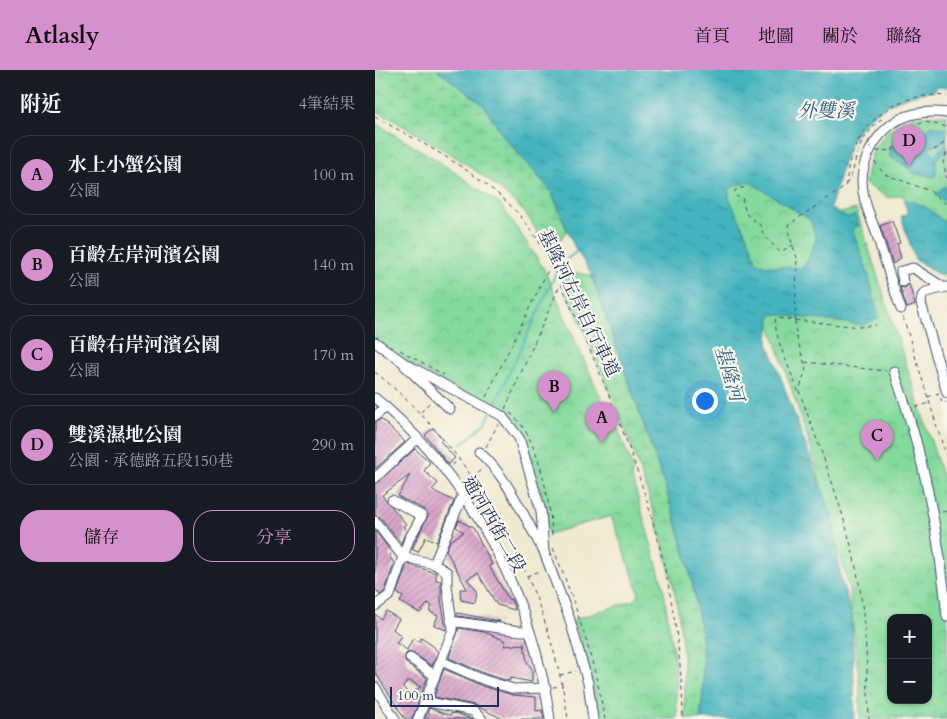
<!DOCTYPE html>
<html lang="zh-TW">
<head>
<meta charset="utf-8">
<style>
  body { margin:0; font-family:Cardo,"Noto Serif TC",serif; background:#242831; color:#f1f3f6 }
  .controls { position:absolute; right:15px; bottom:15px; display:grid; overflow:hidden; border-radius:10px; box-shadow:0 1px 4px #0004 }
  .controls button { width:45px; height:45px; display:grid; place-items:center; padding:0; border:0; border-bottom:1px solid #363941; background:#171b24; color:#f1f3f6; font:25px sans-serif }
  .scale { position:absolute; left:15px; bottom:12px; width:109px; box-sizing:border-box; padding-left:5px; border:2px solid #1b2f5e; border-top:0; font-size:14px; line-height:18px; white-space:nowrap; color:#1b2f5e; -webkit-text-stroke:4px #fbf7ec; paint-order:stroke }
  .you { position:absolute; left:329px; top:330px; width:18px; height:18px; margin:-12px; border:4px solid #fff; border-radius:50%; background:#1a73e8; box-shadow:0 0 0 8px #1a73e833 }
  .badge { display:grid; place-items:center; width:32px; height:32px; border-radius:50%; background:#d690ce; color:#111; font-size:16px; font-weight:700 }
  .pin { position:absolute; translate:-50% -41px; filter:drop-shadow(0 1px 2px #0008) }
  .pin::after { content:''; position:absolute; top:26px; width:18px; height:15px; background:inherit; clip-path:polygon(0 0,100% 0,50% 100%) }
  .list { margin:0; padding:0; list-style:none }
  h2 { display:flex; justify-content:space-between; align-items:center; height:65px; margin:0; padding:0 20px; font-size:21px }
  h2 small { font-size:16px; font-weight:400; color:#9ea1a6 }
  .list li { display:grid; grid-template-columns:32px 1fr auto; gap:15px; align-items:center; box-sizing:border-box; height:80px; margin:0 10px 10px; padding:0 10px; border:1px solid #363941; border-radius:20px }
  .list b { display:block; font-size:19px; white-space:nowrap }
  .list p { margin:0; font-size:16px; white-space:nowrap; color:#9ea1a6 }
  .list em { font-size:16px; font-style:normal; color:#9ea1a6 }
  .actions { display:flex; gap:10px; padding:15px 20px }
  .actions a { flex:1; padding:11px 0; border:1px solid #d690ce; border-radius:20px; text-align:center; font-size:18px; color:#d690ce }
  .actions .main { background:#d690ce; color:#111 }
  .map { position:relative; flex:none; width:572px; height:649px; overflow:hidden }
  header { display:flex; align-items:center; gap:30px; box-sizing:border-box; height:70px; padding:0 25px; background:#d690ce; color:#111 }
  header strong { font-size:24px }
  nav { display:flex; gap:28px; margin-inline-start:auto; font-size:18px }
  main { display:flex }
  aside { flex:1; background:#171b24 }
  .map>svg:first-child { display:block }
</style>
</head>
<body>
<header>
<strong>Atlasly</strong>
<nav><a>首頁</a><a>地圖</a><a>關於</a><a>聯絡</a></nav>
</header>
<main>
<aside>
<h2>附近<small>4筆結果</small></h2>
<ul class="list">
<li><span class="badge">A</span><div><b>水上小蟹公園</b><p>公園</p></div><em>100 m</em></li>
<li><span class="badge">B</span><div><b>百齡左岸河濱公園</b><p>公園</p></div><em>140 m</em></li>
<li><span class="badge">C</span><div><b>百齡右岸河濱公園</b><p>公園</p></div><em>170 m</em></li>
<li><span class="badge">D</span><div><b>雙溪濕地公園</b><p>公園 · 承德路五段150巷</p></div><em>290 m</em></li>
</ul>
<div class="actions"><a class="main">儲存</a><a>分享</a></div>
</aside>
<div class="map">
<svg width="572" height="649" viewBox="0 0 572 649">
  <defs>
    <pattern id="wetland-marsh" width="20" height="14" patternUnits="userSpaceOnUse" patternTransform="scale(1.25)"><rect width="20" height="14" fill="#85da9d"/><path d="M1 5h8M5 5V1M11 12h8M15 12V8" fill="none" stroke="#72bb8a"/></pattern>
    <pattern id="park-crowns" width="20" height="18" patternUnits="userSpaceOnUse" patternTransform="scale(1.25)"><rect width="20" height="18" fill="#85da9d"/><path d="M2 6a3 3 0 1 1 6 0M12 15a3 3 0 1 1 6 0" fill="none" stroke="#72bb8a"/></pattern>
    <pattern id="water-ripples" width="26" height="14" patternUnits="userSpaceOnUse" patternTransform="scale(1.25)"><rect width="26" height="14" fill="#44b4be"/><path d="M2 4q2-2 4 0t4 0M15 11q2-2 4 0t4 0" fill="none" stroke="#38939e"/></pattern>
    <pattern id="building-hatch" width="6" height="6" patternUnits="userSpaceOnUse" patternTransform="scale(1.25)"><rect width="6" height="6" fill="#daa6ca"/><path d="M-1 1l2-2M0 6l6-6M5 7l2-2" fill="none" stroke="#b088a7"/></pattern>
  </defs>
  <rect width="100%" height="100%" fill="#fbf7ec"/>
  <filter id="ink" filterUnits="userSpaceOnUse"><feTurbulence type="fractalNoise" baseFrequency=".02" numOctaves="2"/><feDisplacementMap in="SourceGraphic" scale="10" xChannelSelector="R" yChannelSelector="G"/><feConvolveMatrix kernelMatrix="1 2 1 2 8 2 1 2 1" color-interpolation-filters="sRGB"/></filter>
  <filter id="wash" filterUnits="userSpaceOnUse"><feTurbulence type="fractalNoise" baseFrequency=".0096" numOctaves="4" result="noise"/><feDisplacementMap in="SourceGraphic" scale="20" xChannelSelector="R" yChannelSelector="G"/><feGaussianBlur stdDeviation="1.12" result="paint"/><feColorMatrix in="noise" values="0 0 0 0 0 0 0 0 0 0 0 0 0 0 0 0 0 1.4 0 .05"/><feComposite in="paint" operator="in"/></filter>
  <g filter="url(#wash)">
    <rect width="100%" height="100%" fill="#f0ead1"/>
    <path fill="url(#wetland-marsh)" stroke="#50847e" d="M0,0H62L109,35L128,66L176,121L192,160L175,185C166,170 158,151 146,139C105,97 51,69 0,40Z
      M195,202L216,205C235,259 254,313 273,367C303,456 339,554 325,649H310C310,608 308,564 300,524C277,416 234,314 188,214V206Z"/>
    <path fill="url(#park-crowns)" stroke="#50847e" fill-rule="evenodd" d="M572,45V209L553,199L528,125L514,128L490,114L493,97L499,78L515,59L538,46Z
      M0,53L62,90L126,135L168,197L228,333L233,332L259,401L256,404L288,516L301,602L302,649H224L214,597L198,550L260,530L264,523L236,446L173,464L171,439L145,352C97,325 44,304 0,271Z
      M381,111L454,146L481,139L572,421V649H485V619L474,518L435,375L350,119L364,113ZM516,548H553V630H516Z"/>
    <path fill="url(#water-ripples)" stroke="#30728e" fill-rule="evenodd" d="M62,0H572V18L562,16L559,21C527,25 495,39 478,68C468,85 462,119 455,138L473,148L480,145L484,156L477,158L493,203L504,248L488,255L398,244L395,249L393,273L458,449L466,508L477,546L480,649H325C339,553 303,454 272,364C253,311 235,258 217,205L199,176L176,121L128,66L109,35ZM377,113L435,150L441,168L436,183L428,198L390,196L381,191L376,175L354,128V121L360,115Z
      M557,55L572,59V70L564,75L556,76L554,79L560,84L572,73V79L561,90V105L558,107L537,103L528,94L515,87V77L539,68Z
      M568,117H572V133L561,125Z
      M529,131C549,131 558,143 572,154V202L565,204L540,190L526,146L533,144Z"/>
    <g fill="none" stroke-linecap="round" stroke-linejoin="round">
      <path stroke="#44b4be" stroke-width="2" d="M118,338L185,195L202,181
        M86,375L111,353L116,342"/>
    </g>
    <g id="blocks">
      <path fill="url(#building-hatch)" fill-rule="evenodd" d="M517,151L525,173L522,174L526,188L518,194L505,156Z
        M534,214L540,235L532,238L525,217L530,218Z
        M6,349L30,372L0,399V352Z
        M58,358L68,369L65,371L80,388L73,394L50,365Z
        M40,379L55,392L49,401L63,413L57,420L79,431L62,472L51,467L43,482L37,479L53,445L50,440L23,426L35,405L7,425L31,454L28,456L31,461L26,473L5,447L0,445V414Z
        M84,450L98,458L117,494L114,496L134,530L136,529L140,540L122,535L103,503L92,509L102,521L100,533L86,530L85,519H92L71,480L75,471L89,462L81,457Z
        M0,461L16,482L14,486L19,493L10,521L5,525L0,518Z
        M32,494L61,503V510L66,511V529L71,560L59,555L63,546L54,541L57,536L53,533L45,543L25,532L28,527L22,523Z
        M11,541L24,549L18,559L26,566L21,573L32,580L38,568L44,572L46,568L58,576L63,582L57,596L38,583L33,582L30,585L31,593L52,608L37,649H30L0,602V544L6,549ZM33,610L46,617L34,625L28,617Z
        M82,543L125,551V552L82,546Z
        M84,558L109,562L131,571L129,576L149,574L152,592L157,599V612L136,608L134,611L111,604L74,588Z
        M69,599L107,616L138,625L161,627V641L167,640L169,649H128L99,635L59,627Z
        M54,638L73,645L79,643L98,649H50Z"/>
    </g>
  </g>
  <g filter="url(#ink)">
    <use href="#blocks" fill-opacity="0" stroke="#3b4b6f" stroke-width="1"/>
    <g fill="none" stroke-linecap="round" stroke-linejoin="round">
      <defs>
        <path id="minor" d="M528,212L526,201L538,198L568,217
          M572,217L551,222L547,226L546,233L572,323
          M526,239C517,214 509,188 501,162C495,146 487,128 487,110C488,91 497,72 511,59C527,43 551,40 572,43
          M0,272L29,293L127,346L144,368L166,441L169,482L194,547L213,613L218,649
          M30,296L75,339
          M519,301C548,381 564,462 572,547
          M0,328C95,406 158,528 175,649
          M0,346L11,337
          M104,382C133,407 149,447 168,480
          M0,408L42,369
          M0,451L28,487L59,494L72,502V516L78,560L43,649
          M59,494L88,425
          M0,536L15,525L34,469L47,446L17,430
          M76,551L145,561H154
          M35,588L59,605
          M66,591L109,610L139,619L171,618
          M0,617L20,649
          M49,631L98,641L107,649"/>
      </defs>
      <use href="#minor" stroke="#3b4b6f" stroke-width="11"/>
      <path stroke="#3b4b6f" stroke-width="1" stroke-dasharray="4 4" stroke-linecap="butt" d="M0,47C47,73 97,98 136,136C169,169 186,215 205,257C262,387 305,505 308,649
        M518,80L528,58L551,52L572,57
        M559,80L572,71
        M572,83L568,91L572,109
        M500,92L509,104L555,121L572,135
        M471,114C479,106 479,91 483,81C488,68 496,58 506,49L508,51
        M369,118H362L359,123L362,127H367L371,144L385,155L389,166L405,182L418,175
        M422,188L414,164L413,155L470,117C473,107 472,96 476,87C491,45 528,21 572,26
        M528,247L572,389
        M420,251L421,265L431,299L424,321C446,381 469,439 482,502C491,550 492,600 494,649
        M25,280L69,305
        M430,292L511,301
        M0,302C104,386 174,517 193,649
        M423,321C418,306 396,261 401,248L485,257L501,255
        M111,327L176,194
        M553,327L564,323
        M566,328L567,333L571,332
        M541,337L555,333
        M130,339L185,215
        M46,342L55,332
        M135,343C163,363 176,434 177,467
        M111,377L123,354
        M77,395L84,390
        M97,407L110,397
        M567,442L572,441
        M178,478C202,537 218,586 230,649
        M134,490L143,485
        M152,506L167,500
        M185,605L201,601
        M178,617L188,616"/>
      <use href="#minor" stroke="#fff" stroke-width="9"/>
      <path stroke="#3b4b6f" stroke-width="1" stroke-dasharray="4 4" stroke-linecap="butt" d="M494,70L493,77L502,81L518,80
        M420,251L422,188"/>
    </g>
  </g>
  <g text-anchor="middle" stroke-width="4.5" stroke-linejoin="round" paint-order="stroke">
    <g font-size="18" fill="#1b2f5e" stroke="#fbf7ec">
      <text transform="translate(204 233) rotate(64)" y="6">基隆河左岸自行車道</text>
      <text transform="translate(119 454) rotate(60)" y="6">通河西街二段</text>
    </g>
    <g font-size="19" font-style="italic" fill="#295e80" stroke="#fbf7ec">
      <text x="451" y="47">外雙溪</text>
      <text transform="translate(355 303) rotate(73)" y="7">基隆河</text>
    </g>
  </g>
</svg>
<div class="controls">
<button>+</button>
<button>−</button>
</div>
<div class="scale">100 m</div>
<div class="you"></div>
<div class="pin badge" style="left:227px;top:373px">A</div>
<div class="pin badge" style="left:179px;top:342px">B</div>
<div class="pin badge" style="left:502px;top:391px">C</div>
<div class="pin badge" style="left:534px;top:96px">D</div>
</div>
</main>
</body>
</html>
